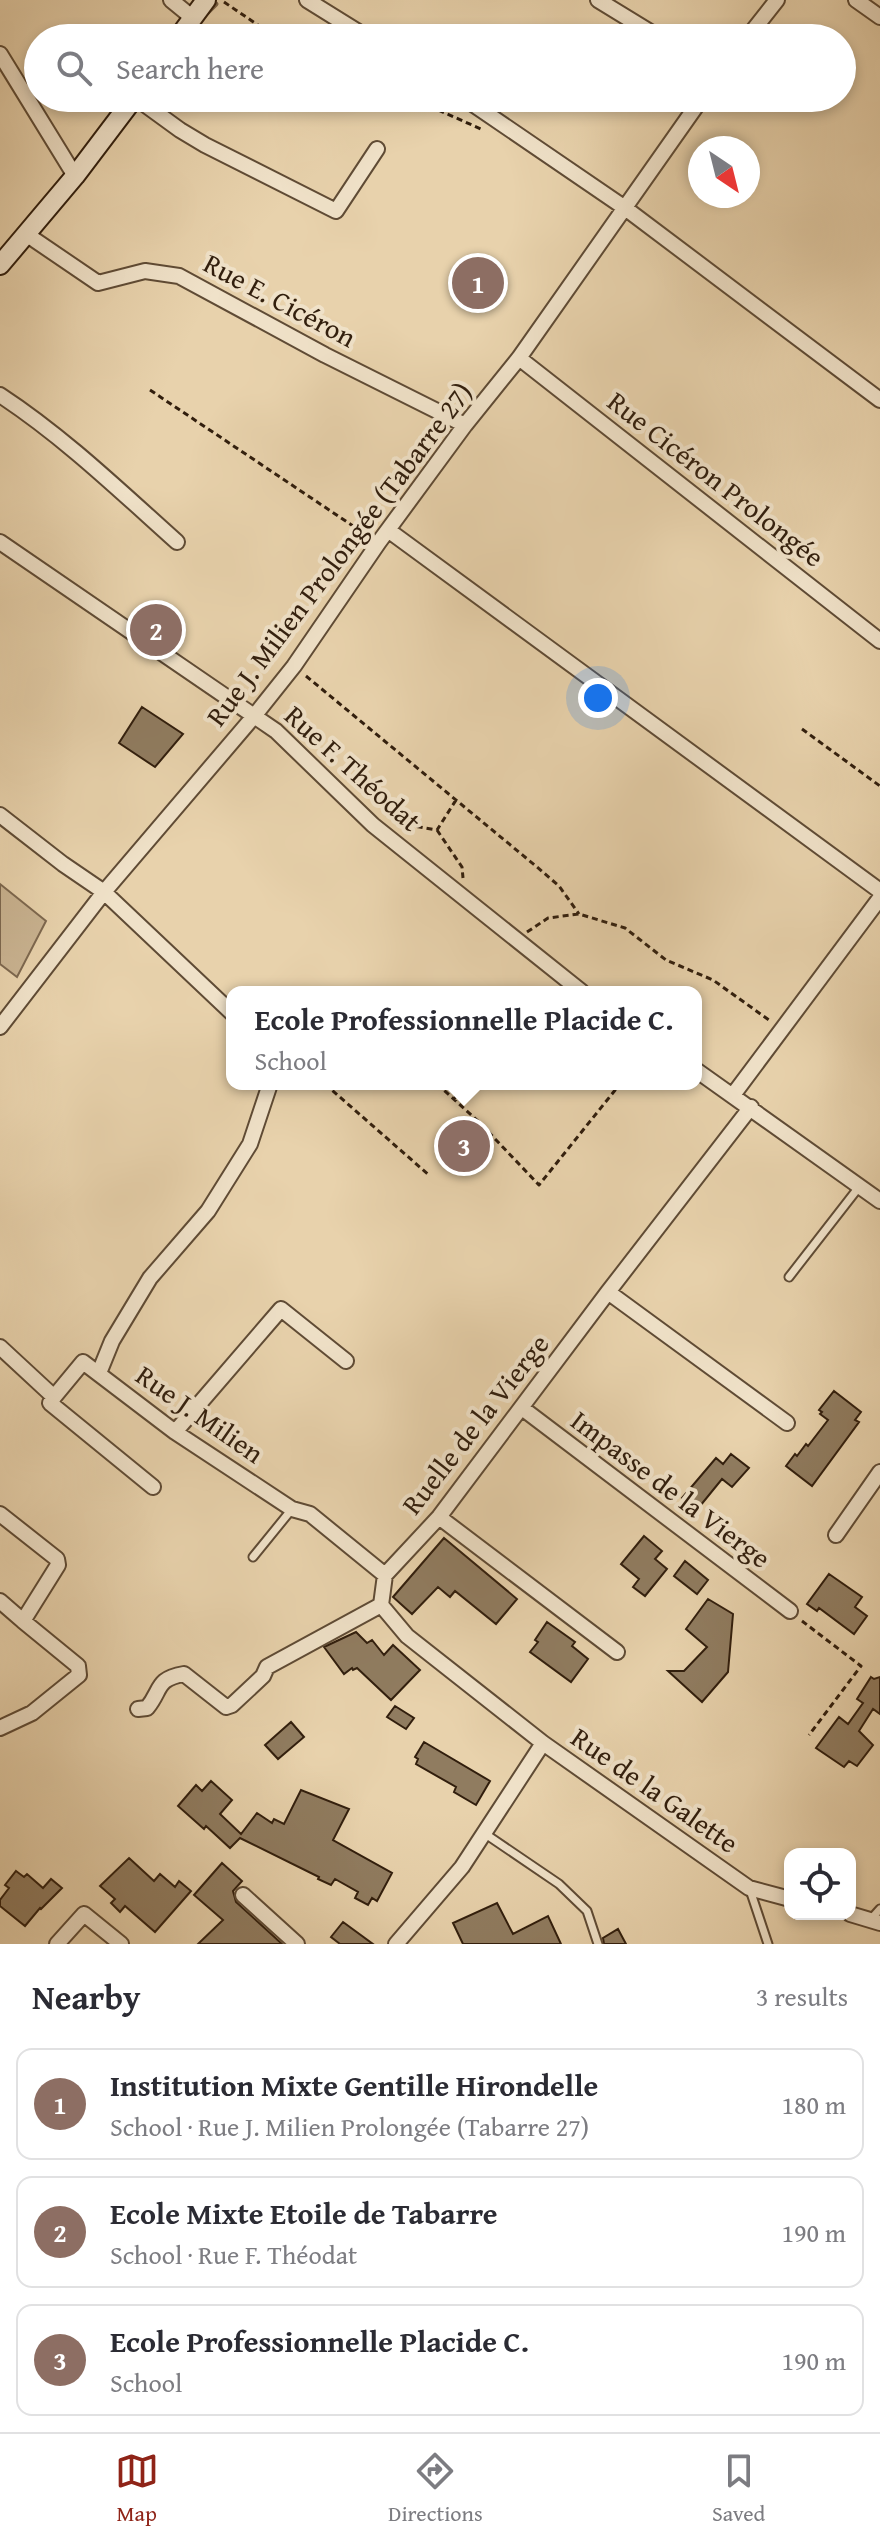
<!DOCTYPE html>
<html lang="en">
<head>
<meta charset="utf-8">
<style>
  body { margin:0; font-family:"Gentium Book Plus",serif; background:#f2f2f3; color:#2b2b33 }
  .controls { position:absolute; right:24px; bottom:24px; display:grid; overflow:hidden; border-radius:16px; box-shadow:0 4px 12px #0003 }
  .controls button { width:72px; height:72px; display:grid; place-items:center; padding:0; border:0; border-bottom:2px solid #e1e1e2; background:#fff; color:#2b2b33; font:40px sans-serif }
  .compass { position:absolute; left:688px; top:136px; width:72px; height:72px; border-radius:50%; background:#fff; box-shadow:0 4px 12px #0003; rotate:145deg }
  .you { position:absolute; left:598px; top:698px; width:28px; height:28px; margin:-20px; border:6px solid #fff; border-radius:50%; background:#1a73e8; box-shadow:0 0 0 12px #1a73e833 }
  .badge { display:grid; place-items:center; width:52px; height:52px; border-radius:50%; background:#8f2418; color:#fff; font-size:26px; font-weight:700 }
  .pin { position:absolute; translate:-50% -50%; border:4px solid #fff; box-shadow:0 2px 8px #0006 }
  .popup { position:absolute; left:226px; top:986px; width:476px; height:104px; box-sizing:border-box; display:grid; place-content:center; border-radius:16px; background:#fff; filter:drop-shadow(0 2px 6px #0005); font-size:26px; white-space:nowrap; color:#7c7c81 }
  .popup b { font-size:30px; color:#2b2b33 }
  .popup::after { content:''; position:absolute; left:50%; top:100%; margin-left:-16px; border:16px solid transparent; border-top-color:#fff }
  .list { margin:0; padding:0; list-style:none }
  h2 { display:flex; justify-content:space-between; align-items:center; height:104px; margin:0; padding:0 32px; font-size:34px }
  h2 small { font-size:26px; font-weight:400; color:#7c7c81 }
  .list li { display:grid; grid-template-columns:52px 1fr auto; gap:24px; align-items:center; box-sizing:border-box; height:112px; margin:0 16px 16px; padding:0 16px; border:2px solid #e1e1e2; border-radius:16px }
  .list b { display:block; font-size:30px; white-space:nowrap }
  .list p { margin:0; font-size:26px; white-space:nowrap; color:#7c7c81 }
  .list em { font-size:26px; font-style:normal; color:#7c7c81 }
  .icon { flex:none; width:44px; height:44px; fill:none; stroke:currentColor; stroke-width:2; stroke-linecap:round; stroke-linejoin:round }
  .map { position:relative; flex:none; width:880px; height:1944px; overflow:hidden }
  .search { position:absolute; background:#fff; box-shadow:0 4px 12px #0003; left:24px; right:24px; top:24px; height:88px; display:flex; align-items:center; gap:20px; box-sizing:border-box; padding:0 28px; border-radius:44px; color:#7c7c81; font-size:30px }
  .sheet { height:488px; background:#fff }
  nav { display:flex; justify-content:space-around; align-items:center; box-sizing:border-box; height:112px; border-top:2px solid #e1e1e2; background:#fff; font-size:22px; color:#7c7c81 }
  nav a { display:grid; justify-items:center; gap:4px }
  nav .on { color:#8f2418 }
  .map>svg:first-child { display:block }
</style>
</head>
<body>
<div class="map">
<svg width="880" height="1944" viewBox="0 0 880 1944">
  <rect width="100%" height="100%" fill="#e8d2ac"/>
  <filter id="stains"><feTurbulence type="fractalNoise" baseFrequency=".0025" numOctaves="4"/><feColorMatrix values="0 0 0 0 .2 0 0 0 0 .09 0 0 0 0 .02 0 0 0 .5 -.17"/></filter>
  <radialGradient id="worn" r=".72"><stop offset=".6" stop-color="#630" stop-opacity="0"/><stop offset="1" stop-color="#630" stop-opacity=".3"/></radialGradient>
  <path fill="#c9b391" stroke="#7d684f" stroke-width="2" d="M0,884L46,921L17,977L0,964Z"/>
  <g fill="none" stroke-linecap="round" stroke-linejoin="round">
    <path stroke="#7a654c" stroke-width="5" d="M205,15L216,4"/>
  </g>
  <path fill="#907c60" stroke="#311e0d" stroke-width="2" d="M476,258L500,290L479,306L456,276Z
    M142,707L183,734L155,767L119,743Z
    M834,1391L861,1412L855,1420L859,1422L812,1486L786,1466L795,1454L797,1456L806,1444L808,1446L828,1420L820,1414L822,1412L819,1410Z
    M731,1454L749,1468L732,1487L722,1479L696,1511L682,1498L716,1458L723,1464Z
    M644,1536L662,1551L655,1559L667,1569L645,1596L633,1587L639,1579L621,1564Z
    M444,1538L517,1599L496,1624L455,1591L450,1597L438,1587L412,1614L393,1597Z
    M685,1561L708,1580L697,1594L674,1576Z
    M829,1574L862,1597L855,1607L867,1616L854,1634L819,1608L817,1611L807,1604Z
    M708,1599L733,1614L728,1672L702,1702L668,1671H684L707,1647L686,1629Z
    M547,1622L575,1642L572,1646L588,1659L571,1682L530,1652L538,1642L535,1640Z
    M356,1632L367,1643L372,1640L384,1655L393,1645L420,1670L391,1700L357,1668L353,1670L352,1668L344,1674L324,1647Z
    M871,1677L874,1679L880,1677V1714L873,1709L859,1731L873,1745L857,1766L849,1761L844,1767L816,1748L839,1717L848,1724L863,1703L857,1699Z
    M395,1706L414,1718L406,1729L387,1717Z
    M291,1722L304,1737L278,1759L265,1745Z
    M424,1742L490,1781L476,1805L454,1792L456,1787L416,1764L418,1759L415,1757Z
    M211,1781L232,1800L220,1814L241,1834L257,1813L272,1823L274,1819L284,1824L301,1790L349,1809L333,1840L392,1873L377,1901L372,1898L368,1905L355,1898L358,1892L335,1879L331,1885L318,1879L319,1877L240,1838L230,1848L206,1826L204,1829L178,1806L196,1785L202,1791Z
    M129,1858L154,1881L160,1874L175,1887L179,1881L191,1891L155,1932L125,1906L120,1912L111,1903L115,1899L100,1886Z
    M222,1863L242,1881L233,1891L236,1902L282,1944H198L223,1920L194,1895Z
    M16,1871L24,1877L27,1874L43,1888L51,1879L62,1888L41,1909L40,1908L25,1926L0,1906V1900L9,1888L5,1885Z
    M497,1903L513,1934L548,1916L561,1944H463L453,1923Z
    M343,1922L373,1944H340L331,1937Z
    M618,1929L626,1944H604L603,1938Z"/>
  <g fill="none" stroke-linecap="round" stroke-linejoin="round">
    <defs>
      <path id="service" d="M789,1277L859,1187
        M253,1557L292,1509
        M484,1833L559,1884L587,1911L598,1944
        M750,1890L768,1944
        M871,1919L880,1909"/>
      <path id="minor" d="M171,0L193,18
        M307,0L368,38
        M598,0L660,38
        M856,0L880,17
        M747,38L777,0
        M0,54L75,176
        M136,98L180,130L205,145L336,211L377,149
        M464,98L625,208L880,400
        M26,234L98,283L145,271L179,276L325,355L465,425
        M519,358L880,641
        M0,395C64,437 120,491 177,542
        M388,530L880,891
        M0,542L276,731L373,825L582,992
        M0,815L63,864L104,892L232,1013
        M0,1027L104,892L255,715L294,666L379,542L465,425L519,358L702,98
        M696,1070L880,1201
        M733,1095L880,898
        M608,1292L787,1423
        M0,1347L54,1397L83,1362L175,1432L292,1509L310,1514L385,1575
        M99,1373L112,1341L150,1278L208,1211L250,1144L270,1084
        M54,1397L50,1403L153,1487
        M522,1408L790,1611
        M175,1432L281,1309L346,1361
        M0,1514L57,1559L58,1565L23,1621L78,1666L79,1675L32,1713L0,1728
        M439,1517L617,1652
        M836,1535L880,1472
        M0,1601L23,1621
        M138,1709L147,1708C162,1690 155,1679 184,1674L226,1707L232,1705L263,1676L267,1667L381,1605
        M543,1743L407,1636L381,1605L385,1575L439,1517L608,1292L751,1107
        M243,1895L297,1944
        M850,1914L880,1923
        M57,1944L84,1914L121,1944
        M396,1944L462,1867L543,1743L749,1888L790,1899"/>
      <path id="secondary" d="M178,38L206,0
        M0,265L75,176L134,98"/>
    </defs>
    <use href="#service" stroke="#5f4b35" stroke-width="11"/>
    <use href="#minor" stroke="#5f4b35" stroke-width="18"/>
    <use href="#secondary" stroke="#311e0d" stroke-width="22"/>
    <path stroke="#311e0d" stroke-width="3" stroke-dasharray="6 4" stroke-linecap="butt" d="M224,2L277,38
      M411,98L481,129
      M150,390L365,534
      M306,676L537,867L559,886L579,914
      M802,729L880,786
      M397,823L437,830L456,800
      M437,830L462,867L463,878
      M527,932L548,918L579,914L625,928L666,960L713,980L769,1020
      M325,1084L430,1176
      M437,1084L478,1121L539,1185L620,1084
      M454,1099L466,1084
      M802,1621L861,1666L809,1735"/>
    <use href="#service" stroke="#f0e2c9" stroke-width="7"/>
    <use href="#minor" stroke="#f0e2c9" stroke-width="14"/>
    <use href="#secondary" stroke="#f0e2c9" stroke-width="18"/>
  </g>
  <g text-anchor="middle" stroke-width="8" stroke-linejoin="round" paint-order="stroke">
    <g font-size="28" fill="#311e0d" stroke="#f0e2c9">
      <text transform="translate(280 300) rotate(28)" y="10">Rue E. Cicéron</text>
      <text transform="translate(716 479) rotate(38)" y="10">Rue Cicéron Prolongée</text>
      <text transform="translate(339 554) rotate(-53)" y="10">Rue J. Milien Prolongée (Tabarre 27)</text>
      <text transform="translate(353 768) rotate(42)" y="10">Rue F. Théodat</text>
      <text transform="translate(200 1414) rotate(35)" y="10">Rue J. Milien</text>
      <text transform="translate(475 1424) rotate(-52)" y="10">Ruelle de la Vierge</text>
      <text transform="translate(671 1489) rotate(37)" y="10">Impasse de la Vierge</text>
      <text transform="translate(655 1790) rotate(35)" y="10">Rue de la Galette</text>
    </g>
  </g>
  <rect width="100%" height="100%" filter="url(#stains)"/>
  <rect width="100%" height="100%" fill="url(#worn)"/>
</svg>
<div class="controls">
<button><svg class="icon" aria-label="locate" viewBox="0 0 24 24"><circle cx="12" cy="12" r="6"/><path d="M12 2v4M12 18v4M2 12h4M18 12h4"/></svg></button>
</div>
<svg class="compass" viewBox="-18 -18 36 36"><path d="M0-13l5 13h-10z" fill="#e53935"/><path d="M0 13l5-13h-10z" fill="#7c7c81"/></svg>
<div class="you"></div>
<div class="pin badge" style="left:478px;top:283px;background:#8d6e63">1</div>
<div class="pin badge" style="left:156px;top:630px;background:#8d6e63">2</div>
<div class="pin badge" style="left:464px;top:1146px;background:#8d6e63">3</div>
<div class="popup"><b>Ecole Professionnelle Placide C.</b>School</div>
<div class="search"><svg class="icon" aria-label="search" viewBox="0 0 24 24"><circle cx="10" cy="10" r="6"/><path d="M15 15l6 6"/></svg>Search here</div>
</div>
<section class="sheet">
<h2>Nearby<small>3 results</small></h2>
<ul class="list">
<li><span class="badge" style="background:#8d6e63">1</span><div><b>Institution Mixte Gentille Hirondelle</b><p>School · Rue J. Milien Prolongée (Tabarre 27)</p></div><em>180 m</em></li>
<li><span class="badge" style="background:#8d6e63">2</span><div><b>Ecole Mixte Etoile de Tabarre</b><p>School · Rue F. Théodat</p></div><em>190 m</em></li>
<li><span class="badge" style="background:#8d6e63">3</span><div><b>Ecole Professionnelle Placide C.</b><p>School</p></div><em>190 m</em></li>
</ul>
</section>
<nav>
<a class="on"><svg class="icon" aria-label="map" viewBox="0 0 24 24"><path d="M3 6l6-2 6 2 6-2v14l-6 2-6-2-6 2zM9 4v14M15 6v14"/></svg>Map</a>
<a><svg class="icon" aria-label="directions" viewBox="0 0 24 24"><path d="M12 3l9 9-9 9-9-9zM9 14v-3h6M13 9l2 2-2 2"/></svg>Directions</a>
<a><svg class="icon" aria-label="saved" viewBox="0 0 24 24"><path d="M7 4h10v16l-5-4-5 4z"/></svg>Saved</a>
</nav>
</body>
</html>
